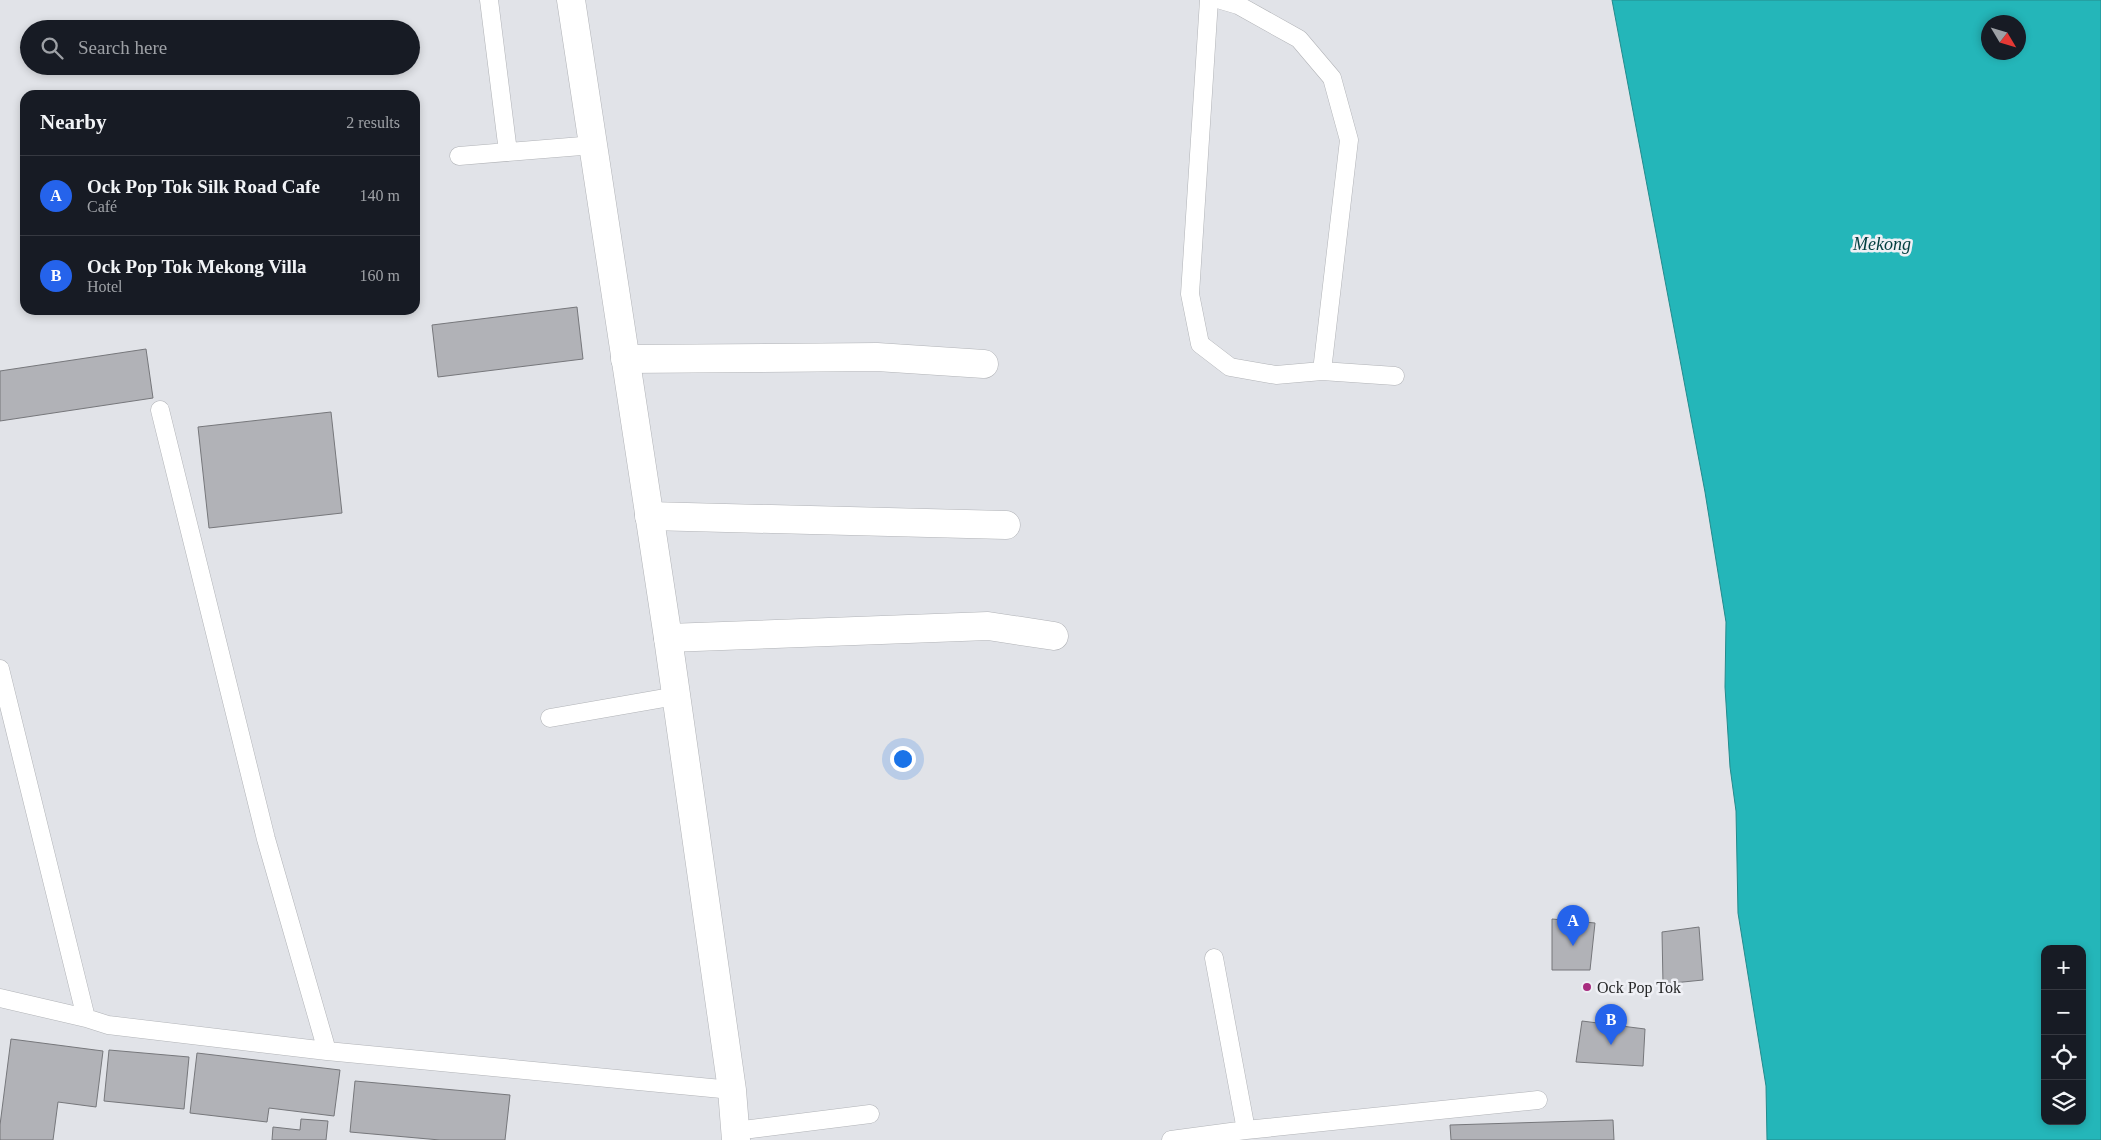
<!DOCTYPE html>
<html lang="en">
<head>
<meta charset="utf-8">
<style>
  body { margin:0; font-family:"Times New Roman",serif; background:#20242c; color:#f1f3f6 }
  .controls { position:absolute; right:15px; bottom:15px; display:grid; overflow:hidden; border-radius:10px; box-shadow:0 2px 8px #0003 }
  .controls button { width:45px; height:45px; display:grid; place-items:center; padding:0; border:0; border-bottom:1px solid #363941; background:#171b24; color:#f1f3f6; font:25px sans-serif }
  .compass { position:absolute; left:1981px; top:15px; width:45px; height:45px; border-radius:50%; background:#171b24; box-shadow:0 2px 8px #0003; rotate:128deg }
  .you { position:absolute; left:902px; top:758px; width:18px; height:18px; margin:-12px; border:4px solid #fff; border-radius:50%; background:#1a73e8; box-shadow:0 0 0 8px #1a73e833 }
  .badge { display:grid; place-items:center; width:32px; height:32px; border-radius:50%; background:#2563eb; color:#fff; font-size:16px; font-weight:700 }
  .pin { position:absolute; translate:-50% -41px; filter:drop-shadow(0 1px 2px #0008) }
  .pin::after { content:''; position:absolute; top:26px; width:18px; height:15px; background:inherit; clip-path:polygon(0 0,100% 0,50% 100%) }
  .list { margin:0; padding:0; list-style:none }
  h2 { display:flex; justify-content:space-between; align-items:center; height:65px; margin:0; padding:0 20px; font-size:21px }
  h2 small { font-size:16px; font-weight:400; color:#9ea1a6 }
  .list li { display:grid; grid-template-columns:32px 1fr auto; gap:15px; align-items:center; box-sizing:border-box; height:80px; padding:0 20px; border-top:1px solid #363941 }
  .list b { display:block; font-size:19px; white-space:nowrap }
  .list p { margin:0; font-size:16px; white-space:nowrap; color:#9ea1a6 }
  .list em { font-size:16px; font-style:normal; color:#9ea1a6 }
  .icon { flex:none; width:28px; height:28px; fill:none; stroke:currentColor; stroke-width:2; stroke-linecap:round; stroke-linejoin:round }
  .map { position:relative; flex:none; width:2101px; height:1140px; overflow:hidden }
  .search { position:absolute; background:#171b24; box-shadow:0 2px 8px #0003; left:20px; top:20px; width:400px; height:55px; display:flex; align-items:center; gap:12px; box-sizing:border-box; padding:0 18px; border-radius:28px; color:#9ea1a6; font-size:19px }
  .panel { position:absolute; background:#171b24; box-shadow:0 2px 8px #0003; left:20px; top:90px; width:400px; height:225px; border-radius:15px }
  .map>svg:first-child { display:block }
</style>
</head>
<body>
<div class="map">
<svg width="2101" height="1140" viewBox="0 0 2101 1140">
  <rect width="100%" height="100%" fill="#e1e3e8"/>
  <path fill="#24b6b9" stroke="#248b8d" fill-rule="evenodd" d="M1612,0H2101V1140H1767L1766,1086L1738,913L1736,811L1730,767L1725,687L1726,622L1705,492ZM1988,22H2018V52H1988ZM2045,949H2082V1121H2045Z"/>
  <path fill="#b1b2b7" stroke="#76777b" d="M577,307L583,359L438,377L432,325Z
    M146,349L153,398L0,421V371Z
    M331,412L342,513L209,528L198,427Z
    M1552,919L1595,923L1590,970H1552Z
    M1699,927L1703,980L1663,984L1662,932Z
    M1582,1021L1645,1029L1643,1066L1576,1062Z
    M11,1039L103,1051L96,1107L58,1102L53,1140H0V1125Z
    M109,1050L189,1057L184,1109L104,1101Z
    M197,1053L340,1070L334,1116L269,1108L267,1122L190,1113Z
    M355,1081L510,1095L505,1140H440L350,1132Z
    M301,1119L328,1121L326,1140H272L273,1127L300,1130Z
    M1613,1120L1614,1140H1451L1450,1125Z"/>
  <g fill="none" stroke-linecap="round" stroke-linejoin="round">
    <defs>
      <path id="service" d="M489,0L508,152
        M1209,0L1190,294L1200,344L1230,367L1276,375L1322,371L1395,376
        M1221,0L1238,5L1299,39L1332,78L1349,140L1322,371
        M459,156L594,145
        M160,410L266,839L327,1051
        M0,669L86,1018L108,1025L327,1051L732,1090
        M550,718L676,696
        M1214,958L1246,1130
        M0,998L86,1018
        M735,1131L870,1114
        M1171,1140L1246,1130L1538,1100"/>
      <path id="minor" d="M625,359L877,357L984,364
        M649,516L1006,525
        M668,638L988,626L1054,636"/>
      <path id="secondary" d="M571,0L668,638L732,1090L736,1140"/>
    </defs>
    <use href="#service" stroke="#b1b3b7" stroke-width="19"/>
    <use href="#minor" stroke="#b1b3b7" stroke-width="29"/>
    <use href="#secondary" stroke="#b1b3b7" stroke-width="29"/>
    <use href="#service" stroke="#fff" stroke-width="18"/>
    <use href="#minor" stroke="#fff" stroke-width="28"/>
    <use href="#secondary" stroke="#fff" stroke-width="28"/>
  </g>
  <circle fill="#a82c7f" stroke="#eff0f5" stroke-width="2" cx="1587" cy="987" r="5"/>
  <g text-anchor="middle" stroke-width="5" stroke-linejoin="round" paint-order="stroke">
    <g font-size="16" fill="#252627" stroke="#eff0f5" text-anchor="start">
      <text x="1597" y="993">Ock Pop Tok</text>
    </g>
    <g font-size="18" font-style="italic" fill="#003e40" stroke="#eff0f5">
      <text x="1882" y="250">Mekong</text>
    </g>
  </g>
</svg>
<div class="controls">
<button>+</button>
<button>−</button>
<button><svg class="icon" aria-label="locate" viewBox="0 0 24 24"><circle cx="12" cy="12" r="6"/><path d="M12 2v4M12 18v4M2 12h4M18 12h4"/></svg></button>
<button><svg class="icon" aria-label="layers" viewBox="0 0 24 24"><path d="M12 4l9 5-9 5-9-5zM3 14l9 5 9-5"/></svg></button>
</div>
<svg class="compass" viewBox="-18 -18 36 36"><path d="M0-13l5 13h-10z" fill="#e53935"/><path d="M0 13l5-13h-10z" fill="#9ea1a6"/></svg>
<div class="you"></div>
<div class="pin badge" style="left:1573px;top:946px">A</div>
<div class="pin badge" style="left:1611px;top:1045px">B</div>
<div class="search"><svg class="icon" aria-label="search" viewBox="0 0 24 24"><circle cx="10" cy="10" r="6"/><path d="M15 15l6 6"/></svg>Search here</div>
<section class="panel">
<h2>Nearby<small>2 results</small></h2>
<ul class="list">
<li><span class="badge">A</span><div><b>Ock Pop Tok Silk Road Cafe</b><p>Café</p></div><em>140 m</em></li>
<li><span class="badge">B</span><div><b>Ock Pop Tok Mekong Villa</b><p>Hotel</p></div><em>160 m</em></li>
</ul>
</section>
</div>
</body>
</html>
